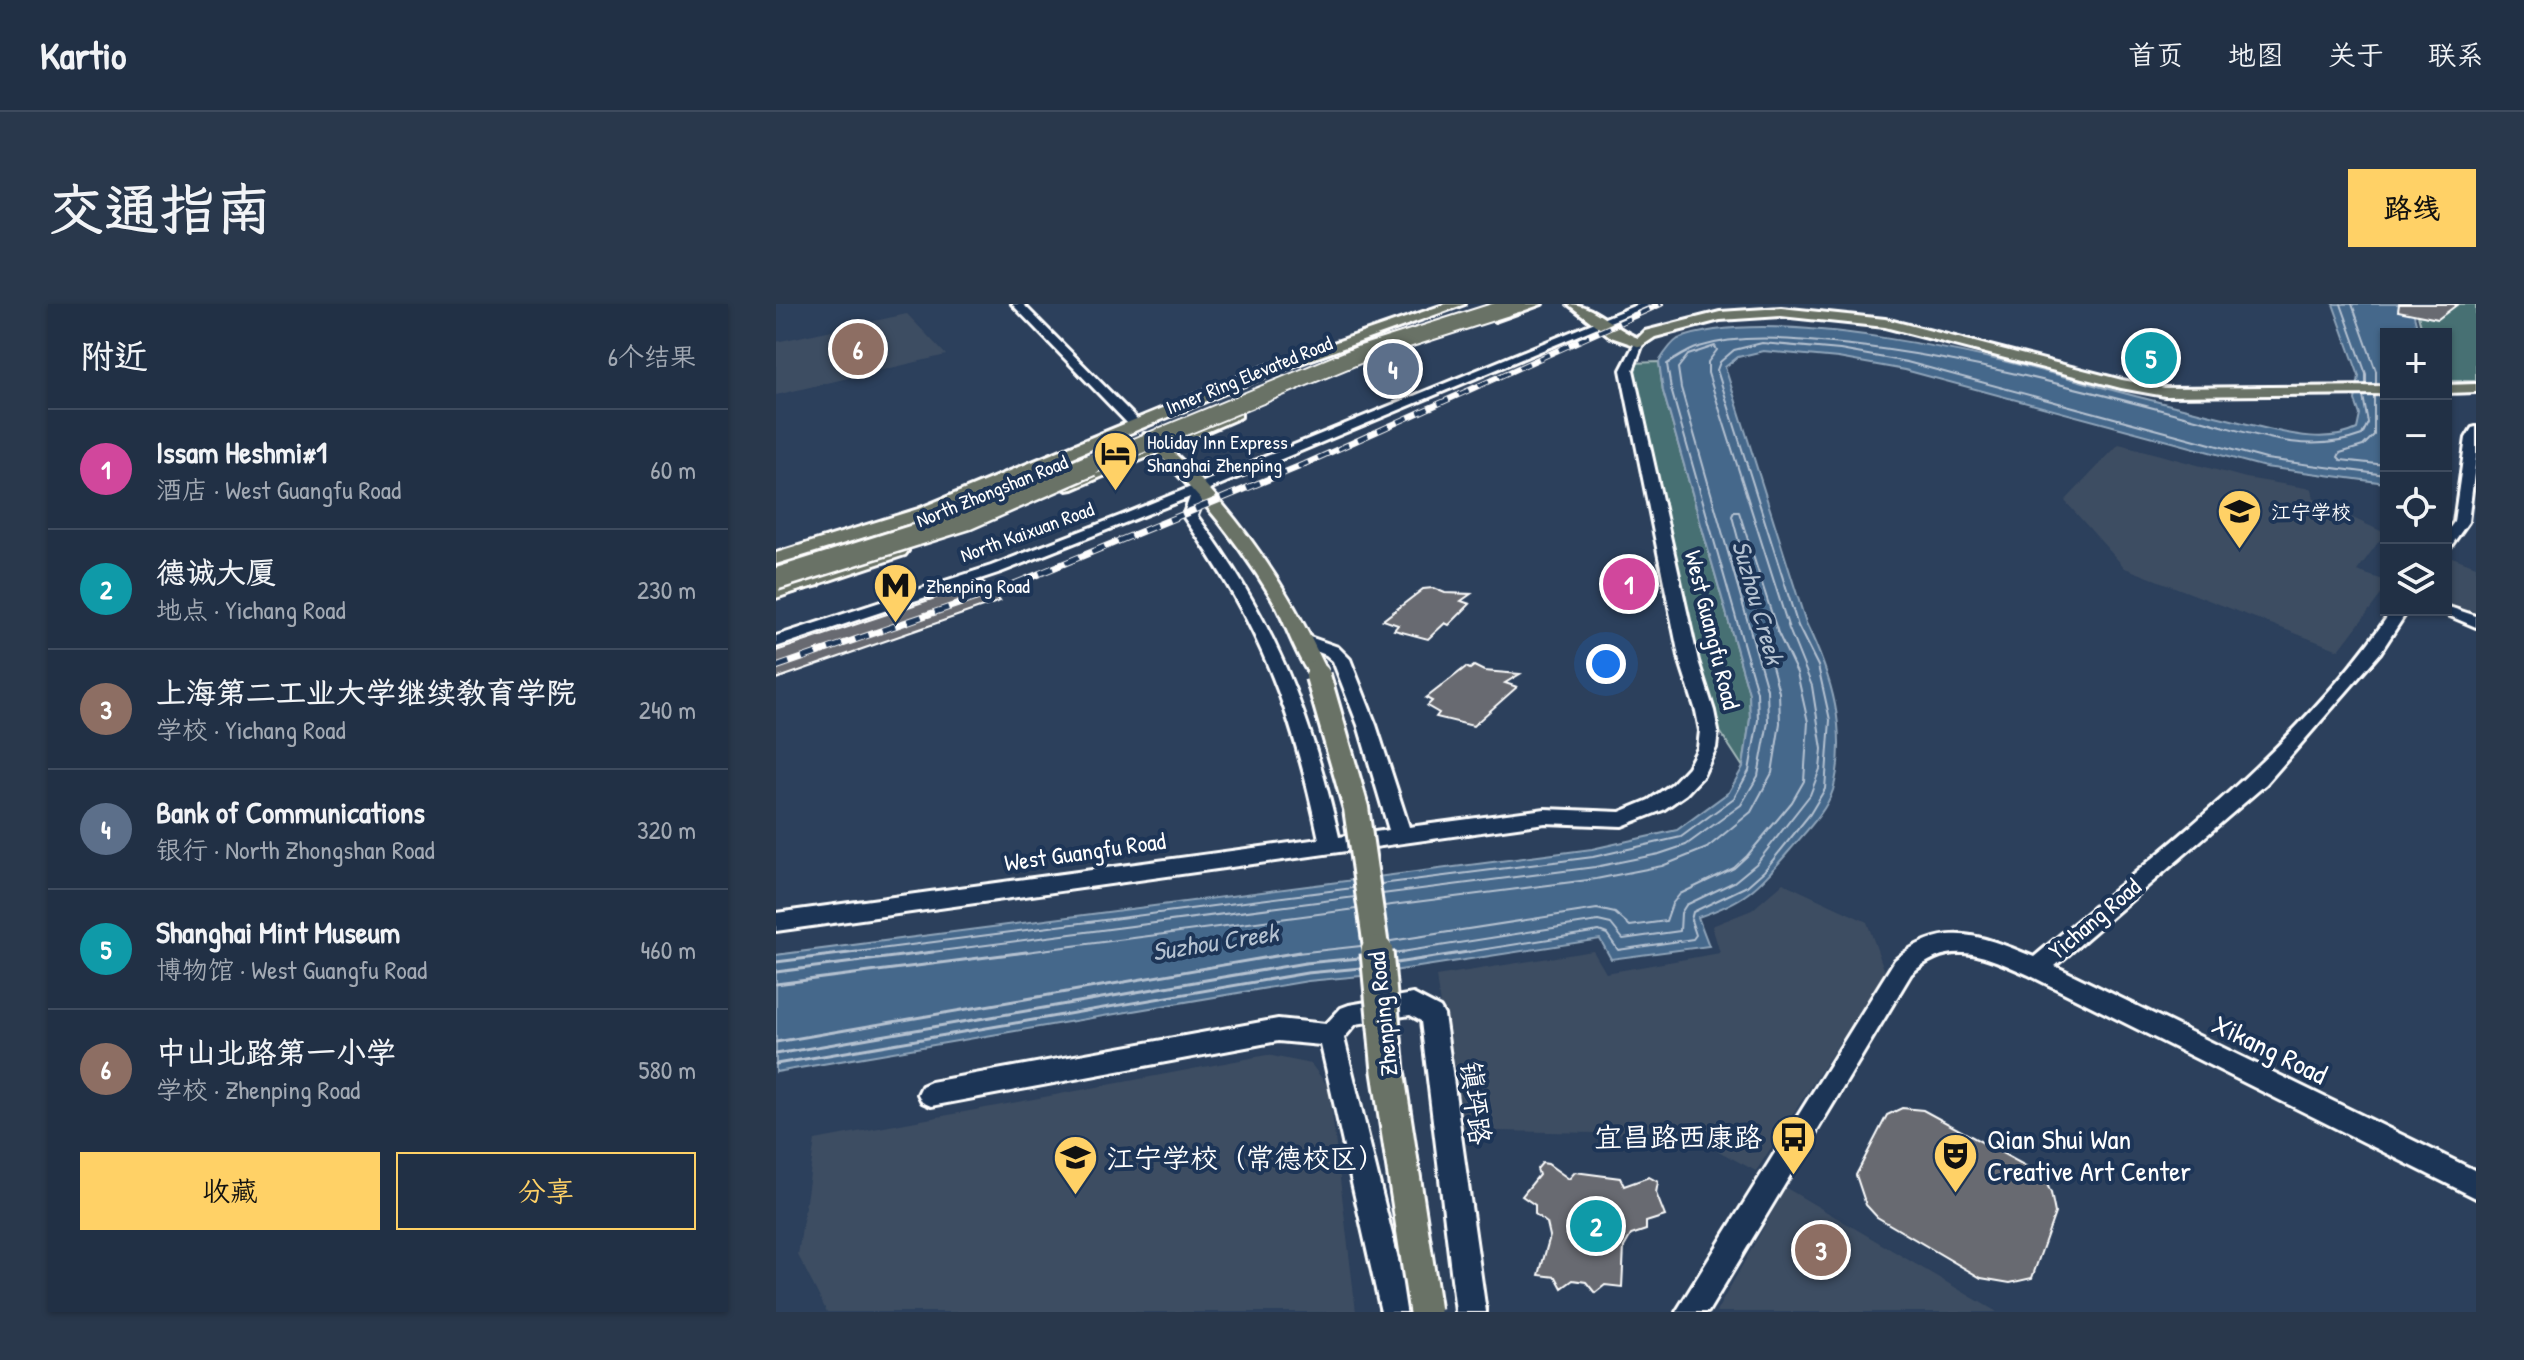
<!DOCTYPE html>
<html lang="zh">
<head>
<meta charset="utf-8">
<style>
  body { margin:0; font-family:"Patrick Hand","LXGW WenKai TC",sans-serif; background:#29384c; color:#f1f3f6 }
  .controls { position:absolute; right:24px; top:24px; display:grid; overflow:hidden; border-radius:0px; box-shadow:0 2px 6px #0004 }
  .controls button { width:72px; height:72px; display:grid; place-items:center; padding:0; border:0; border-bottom:2px solid #3e4b5e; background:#213045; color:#f1f3f6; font:40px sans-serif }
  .you { position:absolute; left:830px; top:360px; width:28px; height:28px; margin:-20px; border:6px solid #fff; border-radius:50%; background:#1a73e8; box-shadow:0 0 0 12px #1a73e833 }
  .badge { display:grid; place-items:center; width:52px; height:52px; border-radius:50%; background:#ffd166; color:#fff; font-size:26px; font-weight:700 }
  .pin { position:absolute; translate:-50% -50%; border:4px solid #fff; box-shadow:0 2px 8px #0006 }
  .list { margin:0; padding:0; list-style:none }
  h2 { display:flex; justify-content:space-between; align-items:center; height:104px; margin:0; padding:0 32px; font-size:34px }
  h2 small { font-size:26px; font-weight:400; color:#a2a9b3 }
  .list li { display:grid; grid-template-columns:52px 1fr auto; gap:24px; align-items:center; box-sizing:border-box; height:120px; padding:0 32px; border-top:2px solid #3e4b5e }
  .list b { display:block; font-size:30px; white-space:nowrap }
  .list p { margin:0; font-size:26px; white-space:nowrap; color:#a2a9b3 }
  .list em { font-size:26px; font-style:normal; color:#a2a9b3 }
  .actions { display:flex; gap:16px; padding:24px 32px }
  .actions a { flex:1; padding:18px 0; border:2px solid #ffd166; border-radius:0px; text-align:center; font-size:28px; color:#ffd166 }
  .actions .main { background:#ffd166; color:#111 }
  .icon { flex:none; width:44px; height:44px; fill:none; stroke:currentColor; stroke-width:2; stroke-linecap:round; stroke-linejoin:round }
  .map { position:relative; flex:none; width:1700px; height:1008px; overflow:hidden; border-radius:0px }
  header { display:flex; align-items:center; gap:48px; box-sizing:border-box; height:112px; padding:0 40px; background:#213045; border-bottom:2px solid #3e4b5e }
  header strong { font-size:38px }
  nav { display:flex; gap:44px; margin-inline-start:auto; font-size:28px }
  .intro { display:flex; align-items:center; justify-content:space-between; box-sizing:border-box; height:192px; padding:0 48px }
  h1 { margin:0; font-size:56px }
  .button { padding:20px 36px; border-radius:0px; background:#ffd166; color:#111; font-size:28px; font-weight:700 }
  main { display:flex; gap:48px; padding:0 48px }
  aside { flex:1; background:#213045; border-radius:0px; box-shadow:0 2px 6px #0004 }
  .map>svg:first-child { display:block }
</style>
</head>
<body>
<header>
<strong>Kartio</strong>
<nav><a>首页</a><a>地图</a><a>关于</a><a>联系</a></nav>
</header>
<div class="intro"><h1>交通指南</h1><a class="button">路线</a></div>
<main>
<aside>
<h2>附近<small>6个结果</small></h2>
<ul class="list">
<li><span class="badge" style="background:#d1479c">1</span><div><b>Issam Heshmi#1</b><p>酒店 · West Guangfu Road</p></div><em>60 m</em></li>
<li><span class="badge" style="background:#0f9aa8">2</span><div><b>德诚大厦</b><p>地点 · Yichang Road</p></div><em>230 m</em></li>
<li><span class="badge" style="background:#8d6e63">3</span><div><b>上海第二工业大学继续教育学院</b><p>学校 · Yichang Road</p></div><em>240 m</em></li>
<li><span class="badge" style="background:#5c6f8a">4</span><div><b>Bank of Communications</b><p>银行 · North Zhongshan Road</p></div><em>320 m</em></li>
<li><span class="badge" style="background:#0f9aa8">5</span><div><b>Shanghai Mint Museum</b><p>博物馆 · West Guangfu Road</p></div><em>460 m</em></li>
<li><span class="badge" style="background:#8d6e63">6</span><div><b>中山北路第一小学</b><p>学校 · Zhenping Road</p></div><em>580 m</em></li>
</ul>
<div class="actions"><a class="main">收藏</a><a>分享</a></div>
</aside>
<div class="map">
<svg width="1700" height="1008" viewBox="0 0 1700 1008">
  <rect width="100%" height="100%" fill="#2c405c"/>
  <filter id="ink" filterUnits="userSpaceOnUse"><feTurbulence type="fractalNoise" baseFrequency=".0125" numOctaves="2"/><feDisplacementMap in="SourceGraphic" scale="16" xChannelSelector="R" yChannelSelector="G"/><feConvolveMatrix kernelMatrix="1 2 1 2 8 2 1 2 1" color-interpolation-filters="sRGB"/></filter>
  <g filter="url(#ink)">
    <path fill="#3e4d62" d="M131,10L170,51L0,91V38Z
      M1343,140L1470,174L1536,185L1538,196L1609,229L1581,267L1610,277V284L1563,346L1349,264L1289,197Z
      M1676,253L1700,262V310L1670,299V262Z
      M1007,579L1091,618L1109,668L980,867L912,831L681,826L660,672L817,647L830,669L944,649L936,622L976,606Z
      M491,751L535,760L553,784L580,1008H51L22,951L39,836Z
      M1010,884L1221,1008H940Z"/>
    <path fill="#476f73" stroke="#a3b7b9" stroke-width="2" d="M1679,0H1700V77H1670V30H1647L1642,11L1662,15Z
      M883,58L887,87L973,389L974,415L967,463L930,406L855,59Z"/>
    <path fill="#45678b" stroke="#8fa4b9" stroke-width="2" d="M1557,0H1635L1643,30H1610V179L1489,163L1129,66L1062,54L987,47L962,53L949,63L1030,319C1055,371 1073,428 1057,486C1050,508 1029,528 1014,546C981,584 972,596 922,613L933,642L835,655L824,635L585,672L532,677L0,768V651L816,545L901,526L953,488L967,463L974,415L973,389L887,87L883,58C888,50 894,40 902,35C994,0 1213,51 1311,79C1370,96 1429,109 1488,124C1517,131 1553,139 1581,125L1584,111L1579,96L1583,72Z"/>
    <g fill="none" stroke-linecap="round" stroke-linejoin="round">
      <path stroke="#b5c2d1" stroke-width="2" d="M1565,0L1590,70V80
        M1576,0L1600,67V80
        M1598,92V131L1587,142L1564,149L1562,153L1565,156L1610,161
        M605,580L817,553L905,533L958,494L973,467L982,416L981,388L895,85L891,60C901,54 912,46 923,43C965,30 1014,35 1056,39C1180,51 1300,84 1420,115C1475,129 1530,152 1586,131L1592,119L1587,92
        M606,590L819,563L883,550L910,541L965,501L982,472L992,418L991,385L905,84L902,64L912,51L939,42L941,46L932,58V69L1013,325L1036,382L1046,445L1044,465L1034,491L980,560L958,578L910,601L905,609L904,627L847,635L835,620L822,617L619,649
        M608,602L820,575L886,562L931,544L975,508L996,469L1004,419L1003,388L956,212L958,208H963L1002,329L1021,369L1032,418L1028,477L1016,498L971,552L958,564L904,590L896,600L890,617L854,622L839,609L821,605L615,637
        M65,650L577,584
        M141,650L579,593
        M235,650L580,605
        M512,650L585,642
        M679,650L823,627L831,630L842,646L917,635L920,631L915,616L917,608L971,582L988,567L1034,510L1049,485L1054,416L1042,362L1022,322L941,66L944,58L958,46L986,39L1064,46L1131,58L1490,155L1610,171"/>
      <path stroke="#b5c2d1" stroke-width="3" d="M619,649L627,648
        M0,658L81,648
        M620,659L692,648
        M0,668L157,648
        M0,680L250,648
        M0,738L523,648
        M0,750L529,659L584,654
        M0,760L531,669L585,664"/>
    </g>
    <path fill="#676a71" stroke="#fff" stroke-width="2" d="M1623,0H1682L1662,15L1622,7Z
      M207,278L224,297L0,375V347Z
      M657,284L669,289L695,290L685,297L694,300L673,321L669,319L652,335L618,326L622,321L607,316L647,285Z
      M698,362L708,367L744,370L729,379L741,383L697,422L660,413L663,409L651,402L656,397L650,394L690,363L694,365Z
      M1126,804L1147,806L1259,867L1270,878L1275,889L1279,909L1256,974L1234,979L1205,974L1101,913L1090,901L1080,871L1111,811Z
      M766,859L772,860L793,875L799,868L844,874L848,882L873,873L882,878L880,889L889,912L870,918V926L855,931L848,943L846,983L829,981L819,989L810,978L797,976L786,984L780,973L763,971L774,932L771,919L759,910V901L746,892L763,871L761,865Z"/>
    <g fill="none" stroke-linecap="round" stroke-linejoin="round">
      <defs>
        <path id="minor" d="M236,0H247L363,117V123H355Z
          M863,0H877L431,186L421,212C498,315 534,408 563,533L613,526L582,421L557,357L550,351L522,340L520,336L528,331L562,343L574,355L600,421L633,523L769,505L844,508L873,496L896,480L912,463L922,444L924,427L920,407L904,357L845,66L860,37H868L857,66L922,357L938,407L942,427L940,444L927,472L910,490L887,506L846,522L769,519L0,627V609L543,535C516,405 484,321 407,212L414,193L225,268L0,343V332L215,262L344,212Z
          M1700,123V154L1692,218L1675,242L1670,243V229L1678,218L1690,134L1696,124Z
          M1670,302L1700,312V323L1660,306H1670Z
          M1616,306H1632L1604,349L1490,480L1279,662L1700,867V894L1253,671C1208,652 1176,633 1135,670L932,1008H900L1119,656C1167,615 1205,631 1258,653C1385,546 1522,445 1616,306Z
          M637,690L664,704L668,711L710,1008H680L645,717L634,711L580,720L568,734L635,1008H605L545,741L502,737L155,802L146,798L142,790L146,782L155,778L502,715L550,720L565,704L573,701Z"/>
        <path id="major" d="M670,0H689L492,71L154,213L0,260V249L142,205L482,65Z
          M747,0H766L719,17L713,13Z
          M792,0C818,0 838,25 862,34L869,27L944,8L1005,4L1109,15L1346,76L1389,84L1610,82V90L1389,92L1345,84L1109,23L1005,12L944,16L879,33L864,43L835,33Z
          M1700,80V88L1670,89V81Z
          M460,106L465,107V113L393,144C461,207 511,281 550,365L547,370H533C518,347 510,320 497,296C465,242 426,193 381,149L297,185L291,186L283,181L373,141L365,133L368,130H378L385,136Z
          M123,242L129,243L132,247L129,251L0,294V282Z"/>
        <path id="highway" d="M35,269L43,271L46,276L43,281L0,292V278Z"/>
      </defs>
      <use href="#minor" stroke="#fff" stroke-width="6"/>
      <use href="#major" stroke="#fff" stroke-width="6"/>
      <use href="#highway" stroke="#fff" stroke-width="6"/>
      <use href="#minor" fill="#1d3557" fill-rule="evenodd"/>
      <use href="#major" fill="#697266" fill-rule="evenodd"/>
      <use href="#highway" fill="#697266" fill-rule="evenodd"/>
      <defs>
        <path id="rail-far1" d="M522,163L885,0"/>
        <path id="rail" d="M0,363L226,285L527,161"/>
      </defs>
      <use href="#rail-far1" stroke="#fff" stroke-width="6"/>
      <use href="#rail" stroke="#fff" stroke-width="7"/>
      <use href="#rail-far1" stroke="#1d3557" stroke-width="4" stroke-dasharray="11" stroke-linecap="butt"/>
      <use href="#rail" stroke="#1d3557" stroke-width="5" stroke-dasharray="14" stroke-linecap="butt"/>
      <defs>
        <path id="major-bridge-far2" d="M540,365L543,374"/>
        <path id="major-bridge-far1" d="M542,372L580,504L601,650"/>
        <path id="major-bridge" d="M601,648L612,767L649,1008"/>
        <path id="highway-bridge-far1" d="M311,163L585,50L742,0"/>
        <path id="highway-bridge" d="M0,275L191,215L315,161"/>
      </defs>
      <use href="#major-bridge-far2" stroke="#fff" stroke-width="23" stroke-linecap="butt"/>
      <use href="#major-bridge-far1" stroke="#fff" stroke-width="30" stroke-linecap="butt"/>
      <use href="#major-bridge" stroke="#fff" stroke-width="37" stroke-linecap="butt"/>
      <use href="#highway-bridge-far1" stroke="#fff" stroke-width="20" stroke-linecap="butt"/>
      <use href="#highway-bridge" stroke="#fff" stroke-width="26" stroke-linecap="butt"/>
      <use href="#major-bridge-far2" stroke="#697266" stroke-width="18"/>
      <use href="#major-bridge-far1" stroke="#697266" stroke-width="24"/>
      <use href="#major-bridge" stroke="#697266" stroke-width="31"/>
      <use href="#highway-bridge-far1" stroke="#697266" stroke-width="16"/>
      <use href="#highway-bridge" stroke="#697266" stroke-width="21"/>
    </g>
  </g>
  <defs>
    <symbol id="hotel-pin" viewBox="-11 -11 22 30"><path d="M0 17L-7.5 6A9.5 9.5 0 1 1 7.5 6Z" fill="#ffd166" stroke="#1d3557"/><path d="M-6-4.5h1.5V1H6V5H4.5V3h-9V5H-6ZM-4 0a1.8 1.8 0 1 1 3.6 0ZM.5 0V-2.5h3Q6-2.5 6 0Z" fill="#111"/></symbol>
    <symbol id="school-pin" viewBox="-11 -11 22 30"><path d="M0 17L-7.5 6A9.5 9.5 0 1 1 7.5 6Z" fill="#ffd166" stroke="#1d3557"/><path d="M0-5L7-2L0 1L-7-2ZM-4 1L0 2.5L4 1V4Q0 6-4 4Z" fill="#111"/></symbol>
    <symbol id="metro-pin" viewBox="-11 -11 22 30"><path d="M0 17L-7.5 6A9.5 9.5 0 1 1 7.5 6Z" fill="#ffd166" stroke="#1d3557"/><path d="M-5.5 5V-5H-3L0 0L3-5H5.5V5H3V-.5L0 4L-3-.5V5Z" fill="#111"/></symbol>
    <symbol id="bus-pin" viewBox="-11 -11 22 30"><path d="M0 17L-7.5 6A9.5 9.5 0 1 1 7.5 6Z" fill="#ffd166" stroke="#1d3557"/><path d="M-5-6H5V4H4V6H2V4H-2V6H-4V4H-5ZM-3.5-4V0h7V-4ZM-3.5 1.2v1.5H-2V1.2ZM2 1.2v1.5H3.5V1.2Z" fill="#111"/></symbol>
    <symbol id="theatre-pin" viewBox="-11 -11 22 30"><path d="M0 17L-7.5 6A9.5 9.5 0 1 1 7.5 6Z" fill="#ffd166" stroke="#1d3557"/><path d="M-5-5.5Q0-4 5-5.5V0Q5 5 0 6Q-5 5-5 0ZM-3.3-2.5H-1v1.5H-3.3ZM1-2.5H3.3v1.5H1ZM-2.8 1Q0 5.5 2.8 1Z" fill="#111"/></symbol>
  </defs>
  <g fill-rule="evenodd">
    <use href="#hotel-pin" x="314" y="124" width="51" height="69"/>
    <use href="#school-pin" x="1438" y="182" width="51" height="69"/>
    <use href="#metro-pin" x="94" y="256" width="51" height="69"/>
    <use href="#bus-pin" x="992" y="808" width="51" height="69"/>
    <use href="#theatre-pin" x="1154" y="826" width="51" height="69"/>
    <use href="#school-pin" x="274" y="828" width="51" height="69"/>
  </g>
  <g text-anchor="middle" stroke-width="8" stroke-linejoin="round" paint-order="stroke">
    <g font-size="20" fill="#fff" stroke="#1d3557">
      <text transform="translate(473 71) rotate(-22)" y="7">Inner Ring Elevated Road</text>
      <text transform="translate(216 187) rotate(-22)" y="7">North Zhongshan Road</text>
      <text transform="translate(251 228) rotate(-20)" y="7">North Kaixuan Road</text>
    </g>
    <g font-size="20" fill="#fff" stroke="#1d3557" text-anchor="start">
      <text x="371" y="145">Holiday Inn Express<tspan x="371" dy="23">Shanghai Zhenping</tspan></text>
      <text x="1495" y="215">江宁学校</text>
      <text x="150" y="289">Zhenping Road</text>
    </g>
    <g font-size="24" fill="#fff" stroke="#1d3557">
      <text transform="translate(936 326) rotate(76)" y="8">West Guangfu Road</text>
      <text transform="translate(309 548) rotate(-8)" y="8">West Guangfu Road</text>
      <text transform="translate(1319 615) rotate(-40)" y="8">Yichang Road</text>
      <text transform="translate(607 710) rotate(-96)" y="8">Zhenping Road</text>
    </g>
    <g font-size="26" font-style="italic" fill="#b5c2d1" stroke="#1d3557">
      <text transform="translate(982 298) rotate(74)" y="9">Suzhou Creek</text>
      <text transform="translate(439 638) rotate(-9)" y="9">Suzhou Creek</text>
    </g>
    <g font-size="28" fill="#fff" stroke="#1d3557">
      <text transform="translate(1494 745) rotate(26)" y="10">Xikang Road</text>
      <text transform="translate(700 799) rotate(83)" y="10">镇坪路</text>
    </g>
    <g font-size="28" fill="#fff" stroke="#1d3557" text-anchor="start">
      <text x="986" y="843" text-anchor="end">宜昌路西康路</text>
      <text x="1211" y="845">Qian Shui Wan<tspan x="1211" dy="32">Creative Art Center</tspan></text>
      <text x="330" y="864">江宁学校（常德校区）</text>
    </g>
  </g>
</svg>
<div class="controls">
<button>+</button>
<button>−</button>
<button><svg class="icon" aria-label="locate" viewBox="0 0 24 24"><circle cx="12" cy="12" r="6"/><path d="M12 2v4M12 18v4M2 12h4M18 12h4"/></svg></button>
<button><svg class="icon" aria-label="layers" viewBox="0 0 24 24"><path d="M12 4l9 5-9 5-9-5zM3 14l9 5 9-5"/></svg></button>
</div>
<div class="you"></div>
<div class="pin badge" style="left:853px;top:280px;background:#d1479c">1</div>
<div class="pin badge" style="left:820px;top:922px;background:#0f9aa8">2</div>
<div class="pin badge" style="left:1045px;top:946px;background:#8d6e63">3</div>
<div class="pin badge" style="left:617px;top:65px;background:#5c6f8a">4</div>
<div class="pin badge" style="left:1375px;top:54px;background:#0f9aa8">5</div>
<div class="pin badge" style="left:82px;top:45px;background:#8d6e63">6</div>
</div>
</main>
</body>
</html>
